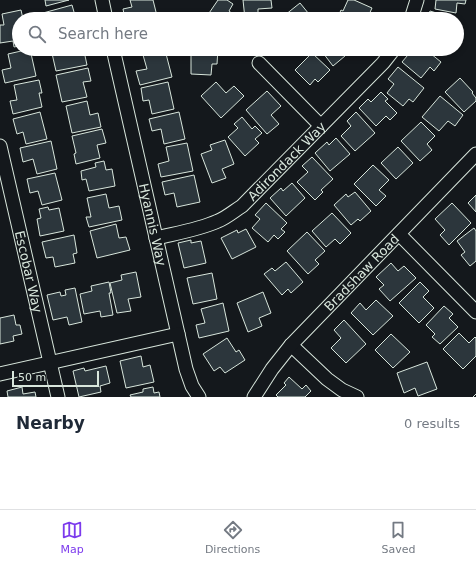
<!DOCTYPE html>
<html lang="en">
<head>
<meta charset="utf-8">
<style>
  body { margin:0; font-family:"DejaVu Sans",sans-serif; background:#f2f2f3; color:#1f2937 }
  .scale { position:absolute; left:12px; bottom:10px; width:87px; box-sizing:border-box; padding-left:4px; border:2px solid #d8e6dc; border-top:0; font-size:11px; line-height:14px; white-space:nowrap; color:#d8e6dc; -webkit-text-stroke:3px #14181c; paint-order:stroke }
  .list { margin:0; padding:0; list-style:none }
  h2 { display:flex; justify-content:space-between; align-items:center; height:52px; margin:0; padding:0 16px; font-size:17px }
  h2 small { font-size:13px; font-weight:400; color:#747a83 }
  .icon { flex:none; width:22px; height:22px; fill:none; stroke:currentColor; stroke-width:2; stroke-linecap:round; stroke-linejoin:round }
  .map { position:relative; flex:none; width:476px; height:397px; overflow:hidden }
  .search { position:absolute; background:#fff; box-shadow:0 2px 6px #0003; left:12px; right:12px; top:12px; height:44px; display:flex; align-items:center; gap:10px; box-sizing:border-box; padding:0 14px; border-radius:22px; color:#747a83; font-size:15px }
  .sheet { height:112px; background:#fff }
  nav { display:flex; justify-content:space-around; align-items:center; box-sizing:border-box; height:56px; border-top:1px solid #e0e1e3; background:#fff; font-size:11px; color:#747a83 }
  nav a { display:grid; justify-items:center; gap:2px }
  nav .on { color:#7c3aed }
  .map>svg:first-child { display:block }
</style>
</head>
<body>
<div class="map">
<svg width="476" height="397" viewBox="0 0 476 397">
  <rect width="100%" height="100%" fill="#14181c"/>
  <path fill="#2c363c" stroke="#d8e6dc" d="M45,0H69L46,6Z
    M130,0H153L157,16L143,19H125L123,9L132,7Z
    M218,0H227L233,4L229,11L234,15L232,19H205Z
    M243,0H271L272,8L258,9V18L245,19Z
    M348,0H354L372,8L367,19H337L341,10L343,11Z
    M436,0H466L465,4L457,3L456,13L435,9Z
    M300,3L313,19H280Z
    M72,5L76,19H44L43,13Z
    M21,10L23,19H19V46L14,47L13,41L0,43V25H4L2,14Z
    M430,11L456,19H427Z
    M30,49L36,76L5,83L2,70L11,68L8,54Z
    M51,49H73L74,53L84,51L87,65L56,71Z
    M191,49H218L217,64H212L211,75L191,74Z
    M320,49H339L345,56L333,66Z
    M413,49L416,51L418,49H425L441,62L434,71L430,67L421,78L402,62Z
    M165,50L172,77L140,85L136,71L147,69L143,55Z
    M312,53L330,70L318,82L315,79L310,85L295,70Z
    M398,67L424,88L413,102L409,99L403,106L387,93L394,84L388,79Z
    M88,68L91,81L83,82L87,97L62,102L56,75Z
    M460,78L473,92L472,93L476,98V101L464,112L445,92Z
    M39,80L42,93H39L42,107L13,114L10,101L17,100L14,85Z
    M168,82L174,109L152,114L149,100L143,101L141,88Z
    M216,82L226,93L234,86L244,96L221,118L201,96Z
    M267,91L281,106L271,115L279,124L267,134L246,110Z
    M381,92L388,99L385,101L397,113L390,120L386,116L376,126L359,108L368,99L371,102Z
    M440,96L463,115L455,126L448,121L439,131L422,117Z
    M87,101L90,115L98,113L101,127L72,133L66,106Z
    M40,112L47,139L26,144L23,132L17,134L13,119Z
    M179,112L185,139L164,144L161,129L152,131L149,119Z
    M356,112L375,133L355,151L341,136L351,126L347,121Z
    M242,117L252,129L255,126L262,133L255,139L259,143L245,156L228,137L238,128L234,124Z
    M421,122L435,136L427,144L432,150L420,161L401,141Z
    M102,129L106,143L97,145L100,158L76,164L74,154L76,153L72,136Z
    M336,138L350,154L330,171L315,153L327,142L329,145Z
    M225,140L234,164L222,169L226,178L212,183L201,154L212,150L210,145Z
    M51,141L57,169L37,174L33,159L23,162L20,148Z
    M187,143L193,171L161,177L158,164L169,161L166,147Z
    M398,147L413,163L396,179L381,163Z
    M312,157L333,179L321,190L323,192L315,200L297,182L308,172L302,166Z
    M104,161L106,170L112,169L115,186L89,191L86,179L82,180L81,171L96,167L95,163Z
    M373,165L389,180L379,190L386,196L376,206L354,184Z
    M55,173L62,200L42,205L38,191L30,193L27,179Z
    M194,175L200,202L177,207L174,193L165,195L162,182Z
    M292,183L305,198L286,216L270,198L281,188L283,191Z
    M355,192L371,211L360,221L358,219L351,225L334,205L346,194L348,197Z
    M106,194L109,208L119,206L122,220L89,227L86,217H91L87,198Z
    M476,195V212L468,203Z
    M266,203L287,223L281,229L285,232L278,239L274,235L268,242L252,228L260,219L255,215Z
    M452,203L471,223L449,245L440,235L445,230L435,219Z
    M48,207L49,210L59,208L64,231L40,236L37,219L41,218L39,209Z
    M332,213L351,233L340,244L335,239L326,247L312,231Z
    M116,224L119,238L126,237L130,250L97,258L90,231Z
    M474,228L476,231V261L470,266L461,255L465,252L457,241Z
    M246,229L256,247L232,259L221,238L237,230L238,233Z
    M307,232L325,251L315,260L319,264L308,274L287,251Z
    M74,235L77,253L73,254L75,263L55,267L53,257L46,258L42,242Z
    M191,240V243L201,241L206,263L184,268L178,243Z
    M286,262L303,282L291,293L288,289L282,295L264,274L272,268L275,271Z
    M391,263L398,271L404,266L416,278L390,301L379,289L384,285L376,277Z
    M136,272L141,297L128,299L131,311L117,313L110,283L122,280L121,275Z
    M212,273L217,299L193,304L187,278Z
    M109,282L111,293H109L113,315L101,317L100,311L84,314L80,294L92,291L91,286Z
    M420,282L429,291L423,297L434,308L419,323L399,303Z
    M75,288L82,322L69,325L67,317L53,320L47,295L60,292L61,296L66,295L65,290Z
    M263,292L271,313L259,318L262,326L248,332L237,303Z
    M376,300L393,316L373,335L351,313L360,303L366,310Z
    M223,303L229,331L199,338L196,325L205,323L201,309Z
    M444,306L453,314L449,318L458,327L440,344L432,337L435,334L426,325Z
    M14,315L16,325H20L22,334L13,336L14,341L0,344V318Z
    M344,320L366,344L346,363L331,348L341,338L334,330Z
    M459,333L469,343L475,337L476,338V356L463,369L443,349Z
    M391,334L410,352L393,368L375,350Z
    M227,338L236,352L239,350L245,360L225,373L220,367L214,371L203,354Z
    M141,356L143,367L150,365L154,382L126,388L120,361Z
    M427,362L437,389L418,396L415,388L404,393L397,373Z
    M106,366L110,383L100,386L101,392L79,397L73,371L84,368L85,371Z
    M289,377L302,389L306,385L311,391L305,397H278L276,395L286,385L284,383Z
    M22,387L23,394L35,392L36,397H8L7,391Z
    M153,387L154,393L159,392L160,397H131L130,395L143,392V389Z"/>
  <g fill="none" stroke-linecap="round" stroke-linejoin="round">
    <defs>
      <g id="minor">
        <path d="M102,0L106,19"/>
        <path d="M411,19L417,0"/>
        <path id="s1" d="M113,49L186,369L192,386L199,397"/>
        <path d="M259,63L321,126"/>
        <path id="s2" d="M0,146L58,397"/>
        <path d="M399,234L476,312"/>
        <path id="s3" d="M156,238C177,233 198,230 218,221C226,218 234,211 242,206L383,63L394,49"/>
        <path d="M291,345L327,379L342,390L357,397"/>
        <path d="M0,374L178,334"/>
        <path id="s4" d="M254,397L272,369L291,345L476,154"/>
      </g>
    </defs>
    <use href="#minor" stroke="#d8e6dc" stroke-width="15"/>
    <use href="#minor" stroke="#14181c" stroke-width="13"/>
    <path stroke="#d8e6dc" stroke-width="1" stroke-dasharray="5 2" stroke-linecap="butt" d="M473,397L476,394"/>
  </g>
  <g text-anchor="middle" stroke-width="3" stroke-linejoin="round" paint-order="stroke">
    <g font-size="13" fill="#d8e6dc" stroke="#14181c">
      <text dy="5" stroke="none"><textPath href="#s3" startOffset="156">Adirondack Way</textPath></text>
      <text dy="5" stroke="none"><textPath href="#s1" startOffset="180">Hyannis Way</textPath></text>
      <text dy="5" stroke="none"><textPath href="#s2" startOffset="129">Escobar Way</textPath></text>
      <text dy="5" stroke="none"><textPath href="#s4" startOffset="165">Bradshaw Road</textPath></text>
    </g>
  </g>
</svg>
<div class="scale">50 m</div>
<div class="search"><svg class="icon" aria-label="search" viewBox="0 0 24 24"><circle cx="10" cy="10" r="6"/><path d="M15 15l6 6"/></svg>Search here</div>
</div>
<section class="sheet">
<h2>Nearby<small>0 results</small></h2>
<ul class="list">
</ul>
</section>
<nav>
<a class="on"><svg class="icon" aria-label="map" viewBox="0 0 24 24"><path d="M3 6l6-2 6 2 6-2v14l-6 2-6-2-6 2zM9 4v14M15 6v14"/></svg>Map</a>
<a><svg class="icon" aria-label="directions" viewBox="0 0 24 24"><path d="M12 3l9 9-9 9-9-9zM9 14v-3h6M13 9l2 2-2 2"/></svg>Directions</a>
<a><svg class="icon" aria-label="saved" viewBox="0 0 24 24"><path d="M7 4h10v16l-5-4-5 4z"/></svg>Saved</a>
</nav>
</body>
</html>
